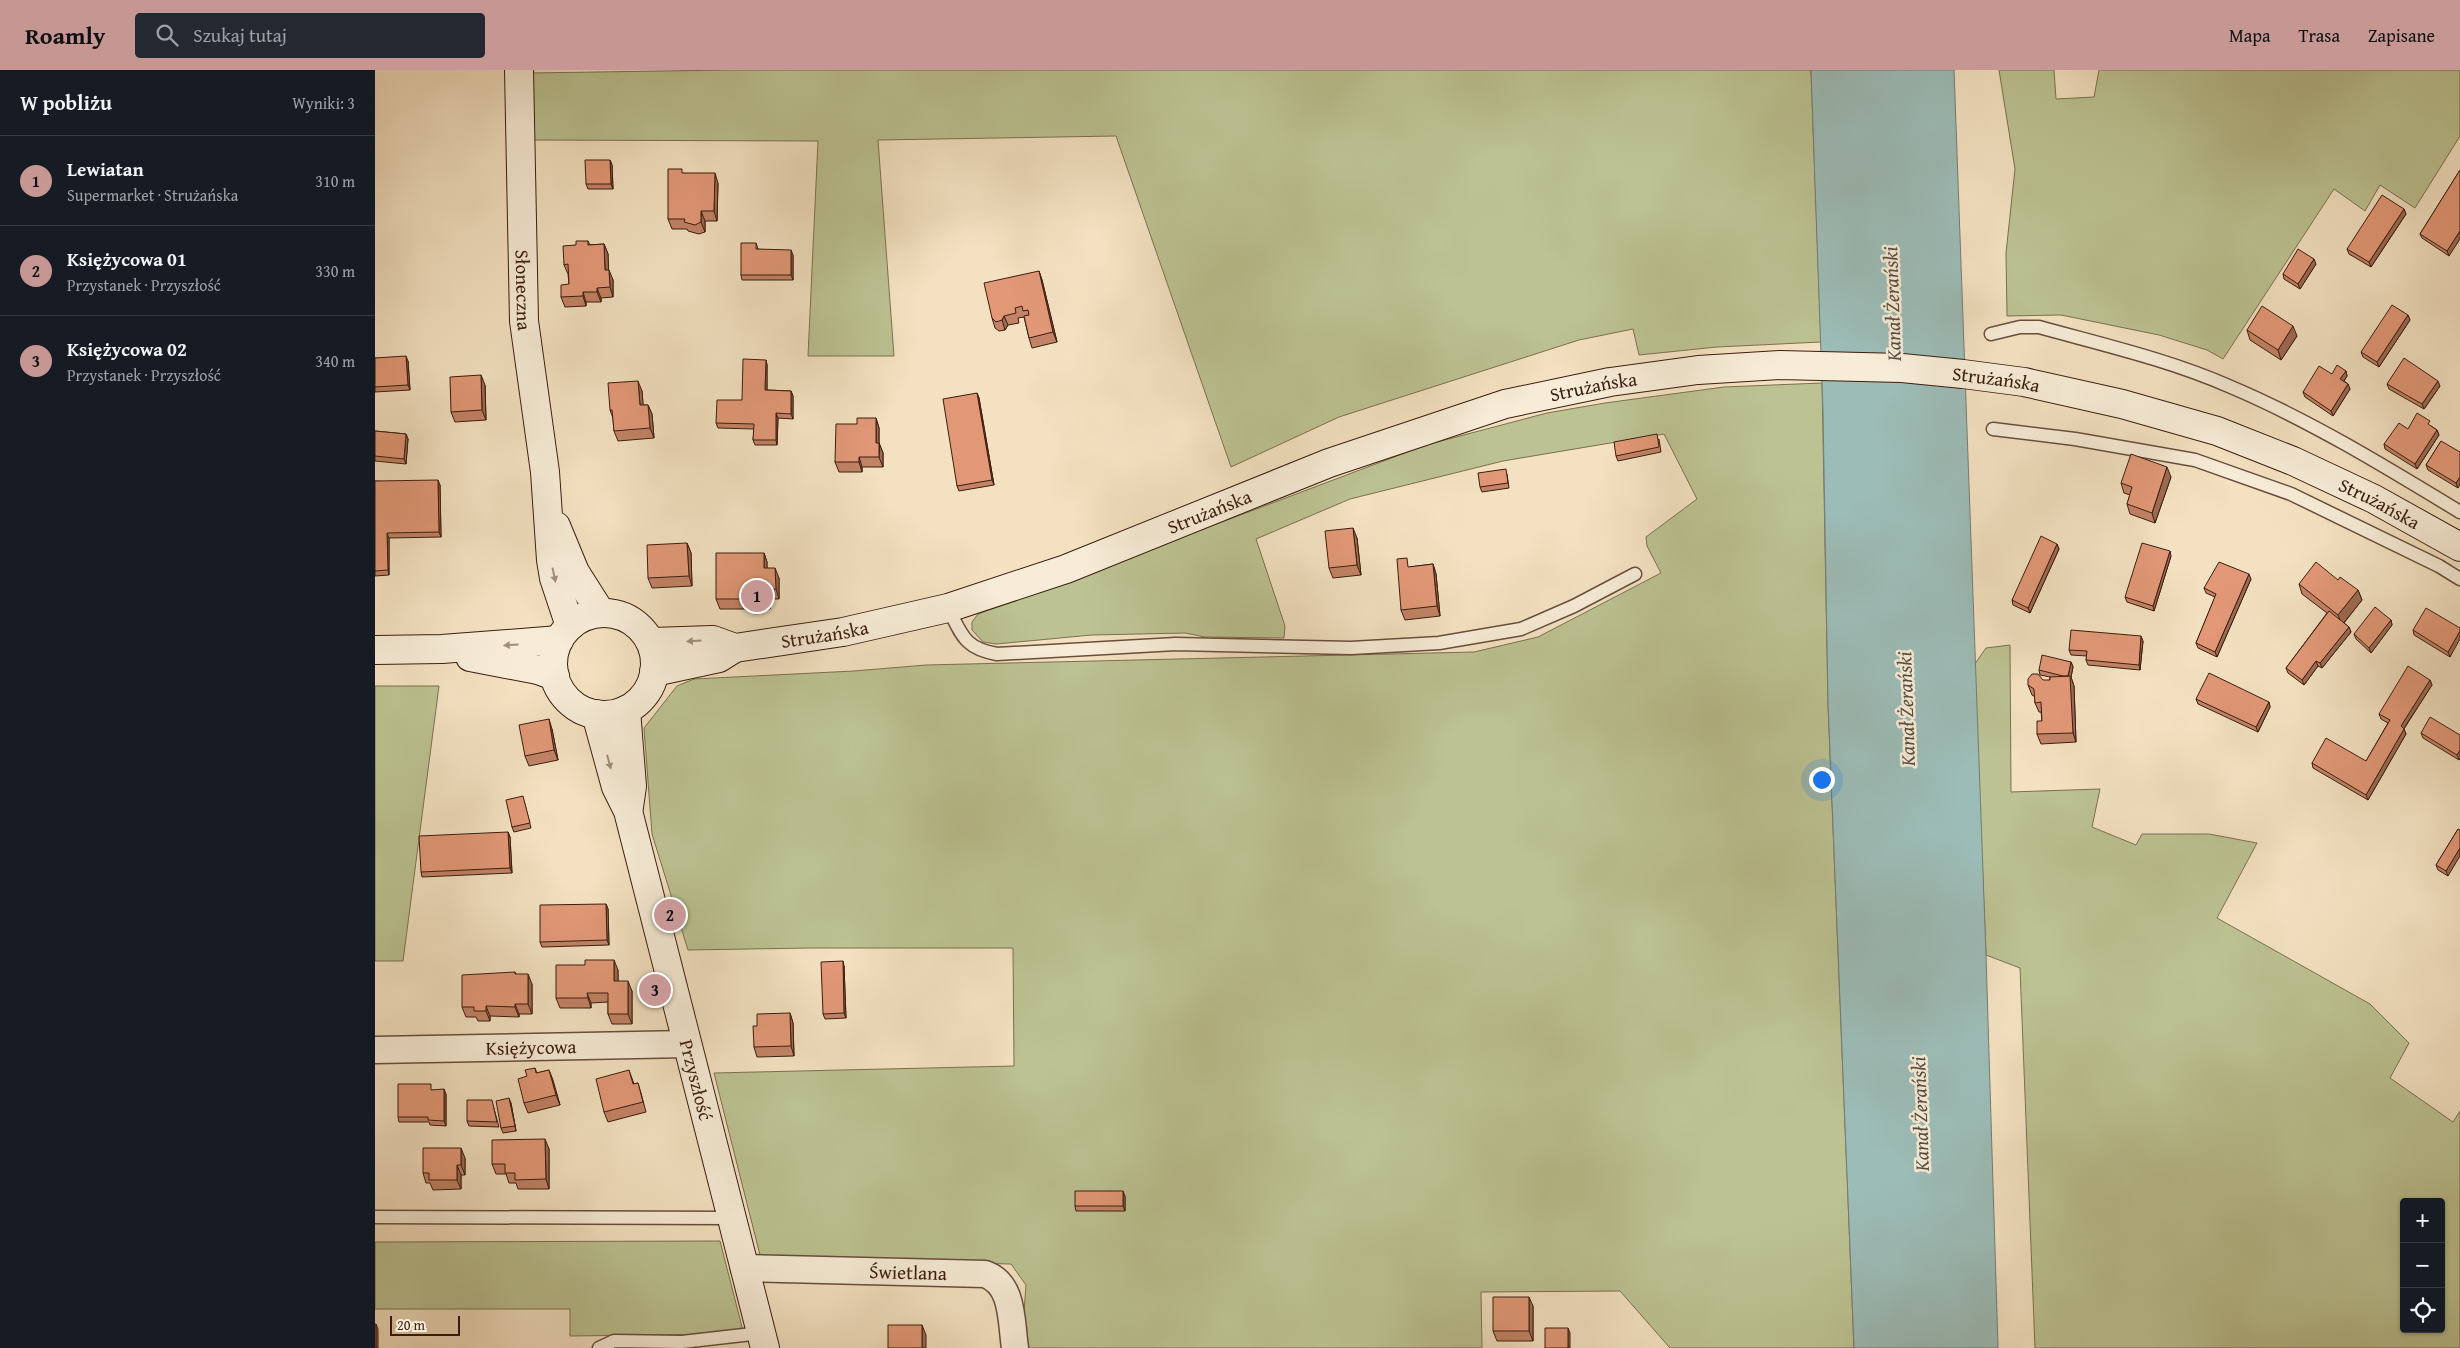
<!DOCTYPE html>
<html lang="pl">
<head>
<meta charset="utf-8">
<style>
  body { margin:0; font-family:"Gentium Book Plus",serif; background:#242831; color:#f1f3f6 }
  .controls { position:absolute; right:15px; bottom:15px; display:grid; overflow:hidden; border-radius:5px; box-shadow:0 1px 4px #0004 }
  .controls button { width:45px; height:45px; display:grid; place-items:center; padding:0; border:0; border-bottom:1px solid #363941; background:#171b24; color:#f1f3f6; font:25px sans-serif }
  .scale { position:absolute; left:15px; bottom:12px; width:70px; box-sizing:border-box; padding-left:5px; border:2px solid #3b1d0f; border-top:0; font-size:14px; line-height:18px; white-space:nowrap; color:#3b1d0f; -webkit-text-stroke:4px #f7ecd7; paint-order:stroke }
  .you { position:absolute; left:1446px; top:709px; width:18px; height:18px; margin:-12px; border:4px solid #fff; border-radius:50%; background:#1a73e8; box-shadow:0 0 0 8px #1a73e833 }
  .badge { display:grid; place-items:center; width:32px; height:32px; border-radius:50%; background:#c59692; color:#111; font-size:16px; font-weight:700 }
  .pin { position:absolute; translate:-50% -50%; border:2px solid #fff; box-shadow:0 1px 5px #0006 }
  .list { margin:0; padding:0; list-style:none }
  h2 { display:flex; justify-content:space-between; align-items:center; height:65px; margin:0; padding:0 20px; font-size:21px }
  h2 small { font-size:16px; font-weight:400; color:#9ea1a6 }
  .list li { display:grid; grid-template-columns:32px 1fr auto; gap:15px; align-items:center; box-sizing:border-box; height:90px; padding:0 20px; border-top:1px solid #363941 }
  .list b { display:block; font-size:19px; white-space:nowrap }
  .list p { margin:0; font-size:16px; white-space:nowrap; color:#9ea1a6 }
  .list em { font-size:16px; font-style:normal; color:#9ea1a6 }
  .icon { flex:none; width:28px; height:28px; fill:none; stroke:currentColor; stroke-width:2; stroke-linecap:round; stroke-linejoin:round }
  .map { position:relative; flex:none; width:2085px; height:1278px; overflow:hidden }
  header { display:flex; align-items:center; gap:30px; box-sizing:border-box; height:70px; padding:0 25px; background:#c59692; color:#111 }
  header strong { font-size:24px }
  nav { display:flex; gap:28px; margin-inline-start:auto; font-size:18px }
  .search { width:350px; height:45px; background:#242831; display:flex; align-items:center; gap:12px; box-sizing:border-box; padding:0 18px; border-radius:5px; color:#9ea1a6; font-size:19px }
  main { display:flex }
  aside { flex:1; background:#171b24 }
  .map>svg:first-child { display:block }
</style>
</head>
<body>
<header>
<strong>Roamly</strong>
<div class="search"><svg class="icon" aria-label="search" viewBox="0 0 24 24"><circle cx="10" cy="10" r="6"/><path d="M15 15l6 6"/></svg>Szukaj tutaj</div>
<nav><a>Mapa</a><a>Trasa</a><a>Zapisane</a></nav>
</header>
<main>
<aside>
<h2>W pobliżu<small>Wyniki: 3</small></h2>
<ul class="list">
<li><span class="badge">1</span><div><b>Lewiatan</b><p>Supermarket · Strużańska</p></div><em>310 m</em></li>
<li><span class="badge">2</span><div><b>Księżycowa 01</b><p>Przystanek · Przyszłość</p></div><em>330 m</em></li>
<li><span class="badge">3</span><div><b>Księżycowa 02</b><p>Przystanek · Przyszłość</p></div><em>340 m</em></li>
</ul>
</aside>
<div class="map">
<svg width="2085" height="1278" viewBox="0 0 2085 1278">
  <rect width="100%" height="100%" fill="#f3e1c1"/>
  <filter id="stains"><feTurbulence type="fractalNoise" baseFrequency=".004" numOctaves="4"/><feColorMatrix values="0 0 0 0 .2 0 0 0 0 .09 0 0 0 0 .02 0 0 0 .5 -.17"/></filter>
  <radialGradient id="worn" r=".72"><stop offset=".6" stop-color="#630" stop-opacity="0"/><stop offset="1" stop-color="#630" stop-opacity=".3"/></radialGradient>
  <path fill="#bcc292" stroke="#7c7050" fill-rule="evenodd" d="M354,0H1436L1446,272L1342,277L1264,285L1258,259L1204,270L964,347L856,397L741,66L503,70L519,286H433L443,71L159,70L156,3Z
    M1624,0H1679L1681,29L1719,27L1724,0H2085V66L2040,138L2005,115L1990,141L1959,119L1848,289L1832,280L1784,265L1686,245L1632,246L1631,183L1640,99Z
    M1447,313L1453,633L1479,1278H1295L1245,1221L1106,1222L1107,1278H651L647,1268L651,1215L636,1194L386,1189L339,1003L639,996L638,878H435L313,880L277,764L269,658L302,616L319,609L479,601L551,595L1099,582L1163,567L1286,503L1272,476L1271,467L1322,429L1289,364L1128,391L975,429L881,469L910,556L909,568L830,567L810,563L717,565L621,574L608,572L597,560V552L603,544L1051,375L1172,343L1230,333L1349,317Z
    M1635,575L1636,722L1725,719L1717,757L1761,775L1767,764H1834L1882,773L1842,848L1995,934L2034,973L2015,1008L2078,1052L2085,1041V1278H1660L1645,898L1611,885L1599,595L1611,578ZM2029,1132H2066V1259H2029Z
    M0,616H64L28,891H0Z
    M345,1171L367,1257L363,1263L357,1264L195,1266V1239H0V1172Z"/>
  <path fill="#9cbcb7" stroke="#757c74" d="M1436,0H1579L1611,885L1623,1278H1479L1453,633L1448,341Z"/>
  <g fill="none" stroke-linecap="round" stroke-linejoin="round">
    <defs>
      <path id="lane" d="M1616,264L1645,257H1664C1729,275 1795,290 1856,317C1936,351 2011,397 2085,442
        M1618,359L1700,369L1820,390L1916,424L2064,496L2085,509
        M573,538C587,565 589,578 622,584L801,574L976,578L1064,573L1146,559L1199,536L1260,504
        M0,1147L356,1148
        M224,1278L239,1271L307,1272L386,1263"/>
      <g id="street">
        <path id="s1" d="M0,980L312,974"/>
        <path id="s2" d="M369,1198L610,1204C639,1214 636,1252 640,1278"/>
      </g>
      <g id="secondary">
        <path id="s3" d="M144,0L149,251L170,402L176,490L179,508L195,556"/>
        <path d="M181,456L200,502L226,543"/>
        <circle cx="229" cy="594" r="51"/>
        <path id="s4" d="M276,572L338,570L360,578L468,562L573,538L691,499L954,393L1130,334L1235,312L1323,300L1405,295L1527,298L1588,304L1649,312L1747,334L1842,361L1918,391L1999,429L2085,477"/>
        <path d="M0,580L67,579L184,570"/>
        <path d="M95,587L163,600L180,606"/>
        <path d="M279,602L344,588L360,578"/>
        <path d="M251,640L257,716L254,737"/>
        <path id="s5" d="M221,644L241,717L253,741L390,1278"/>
      </g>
    </defs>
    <use href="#lane" stroke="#694e3c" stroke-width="15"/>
    <use href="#street" stroke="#694e3c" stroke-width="29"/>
    <use href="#secondary" stroke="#3b1d0f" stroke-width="30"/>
    <use href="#lane" stroke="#f7ecd7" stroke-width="12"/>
    <use href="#street" stroke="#f7ecd7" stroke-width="26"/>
    <use href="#secondary" stroke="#f7ecd7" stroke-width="28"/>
  </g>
  <path fill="#c28366" stroke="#3b1d0f" d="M235,90L237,95L238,119H213L211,114Z
    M2085,100L2074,186L2047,168L2045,164Z
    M308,103L343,113L342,151H330V162L324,164L313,161L312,159H297L293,149Z
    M2029,139L2031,144L1996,197L1974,184L1972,179Z
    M213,171L215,175L229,174L233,184V200L238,210V227L226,228V232H211V236L190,237L186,227L194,214L193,204L189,195L201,175Z
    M381,173L383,179L418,185V210H367L366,205Z
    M1941,194L1925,219L1909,209L1908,204Z
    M664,201L667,210L682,272L657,278L654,268L649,247L643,248L644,253L633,255L630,260L624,261L620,258L617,248Z
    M2033,245L2035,250L2004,297L1988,287L1986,282Z
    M1872,260L1922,266L1906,290L1875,270Z
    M0,288L33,291L35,320L0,322Z
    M391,290L392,295V320L416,321L418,326V349L403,348L402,375H380L378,370L379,359L343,358L341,353L367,330Z
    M1971,301L1972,306L1969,311L1973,314L1975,319L1958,346L1930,327L1928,322L1957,304Z
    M2012,314L2065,316L2049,339L2014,319Z
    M110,315L111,350L80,352L76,342Z
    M267,321L268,335H273L277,344L279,368L243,371L239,361L238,348L235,340Z
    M602,323L604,328L619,415L584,421L582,416Z
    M501,348L504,358V373L508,383V397H487V402H464L460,392L482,354Z
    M2056,356L2062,360L2064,365L2042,399L2010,379L2009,374L2033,359Z
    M0,361L31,364L33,369L31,394L0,391Z
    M1284,369L1286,382L1243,391L1241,386Z
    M2066,371L2083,418L2053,400L2051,395Z
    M1132,404L1134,418L1107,422L1105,417Z
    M1796,407L1780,453L1755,444L1752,434L1755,425L1749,423L1746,413Z
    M0,411L65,415L66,467L14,468V505L0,506Z
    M982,468L986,505L958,508L954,498Z
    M312,473L316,483L317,516L277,518L273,508Z
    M1682,474L1684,479L1655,543L1638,535L1637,530Z
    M389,483L392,492V498L404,508V529H395V539H345L341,529Z
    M1796,486L1779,541L1752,532L1750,527Z
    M1058,494L1061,504L1065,546L1030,550L1026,540L1035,497Z
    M1876,509L1842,587L1823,578L1821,573L1840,527L1831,523L1829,518Z
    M1924,514L1983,520L1987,530L1969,553L1974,557L1976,562L1947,598L1943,596L1929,615L1913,603L1911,598L1952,543L1927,524Z
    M2016,550L2017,555L1996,583L1981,569L1979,564Z
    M2085,558L2075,587L2039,565L2038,560Z
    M1768,571L1765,600L1713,595L1711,590L1712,586L1696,585L1694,580Z
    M1696,592L1698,597L1696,607L1699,616L1701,672L1666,674L1662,664L1667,651L1666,642H1664L1660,633V627L1657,625L1653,615L1675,610V607L1665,605L1664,600Z
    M2055,610L2057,615L2029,659L2031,664L1993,730L1938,698L1937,693L1991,691L2013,653L2006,649L2004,644Z
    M1821,629L1894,632L1895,637L1883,662L1823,634Z
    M177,659L183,690L154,696L150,686Z
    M2046,663L2085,665L2084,690L2048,668Z
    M149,731L156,758L139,762L137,757Z
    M2083,759L2073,806L2063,800L2061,795Z
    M133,762L135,767L137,803L47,807L46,802Z
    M231,834L233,839L234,875L167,877L165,872Z
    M469,896L471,948L450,949L448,944Z
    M243,900V911L257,921V954H237L233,944V932L216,933V938H185L181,928Z
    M140,902L141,904L157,914V944H144V947L115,946V951H103L101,947H91L87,937Z
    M415,943L418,953L419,986L382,987L379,977L382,956Z
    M160,998L162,1003L174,1000L185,1035L153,1043L149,1033L152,1006Z
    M254,1000L259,1014L263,1013L266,1023L271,1042L233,1052L229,1042Z
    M57,1020L71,1024V1056L55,1055L54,1052H24L23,1047Z
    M136,1033L141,1061L128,1063L126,1058Z
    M118,1035L124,1057L94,1056L92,1051Z
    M174,1079V1119H143L141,1113H134L131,1104H121L117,1094Z
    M90,1088V1105H86V1119L58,1120L55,1113H51L48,1103Z
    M750,1126V1141H701L700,1136Z
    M1158,1236V1271H1122L1118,1261Z"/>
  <path fill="#9e6a53" stroke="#3b1d0f" d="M235,90L237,95L238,119L236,114Z
    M340,103L343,113L342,151L339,141Z
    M2029,139L2031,144L1996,197L1994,192Z
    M326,141L330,151V162L326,152Z
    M2085,161V169L2074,186L2072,181Z
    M229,174L233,184L234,209L230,200Z
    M416,180L418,185V210L416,205Z
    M1939,189L1941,194L1925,219L1923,214Z
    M234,200L238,210V227L235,217Z
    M664,201L667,210L682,272L678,262Z
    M222,218L226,228V232L222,222Z
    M208,222L211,232V236L208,226Z
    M2033,245L2035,250L2004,297L2002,292Z
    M629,246L633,255L630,260L627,250Z
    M1918,256L1922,266L1906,290L1903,280Z
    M31,286L33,291L35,320L33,315Z
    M391,290L392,295V325L390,320Z
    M1971,301L1972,306L1967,314L1965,309Z
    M106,305L110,315L111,350L107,340Z
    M263,311L267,321L269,345L265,335Z
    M2063,311L2065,316L2049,339L2047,334Z
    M1973,314L1975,319L1958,346L1956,341Z
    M416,321L418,326V349L416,344Z
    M602,323L604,328L619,415L617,410Z
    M273,335L277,344L279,368L275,358Z
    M401,343L403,348L402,375L401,370Z
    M501,348L504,358V383L501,373Z
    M2062,360L2064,365L2042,399L2040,394Z
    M31,364L33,369L31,394L29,389Z
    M504,373L508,383V397L504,387Z
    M484,387L487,397V402L484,392Z
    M1792,397L1796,407L1780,453L1777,443Z
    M2085,407V415L2083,418L2081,413Z
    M63,410L65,415L66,467L64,462Z
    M978,458L982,468L986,505L982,495Z
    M12,463L14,468V505L13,500Z
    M312,473L316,483L317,516L314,506Z
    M1682,474L1684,479L1655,543L1653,538Z
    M1795,481L1796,486L1779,541L1778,536Z
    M389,483L392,492V508L389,498Z
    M1058,494L1061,504L1065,546L1062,536Z
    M400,498L404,508V529L401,519Z
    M1874,504L1876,509L1842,587L1840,582Z
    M391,520L395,529V539L392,529Z
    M1983,520L1987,530L1967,555L1963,545Z
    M2016,550L2017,555L1996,583L1994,578Z
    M1974,557L1976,562L1947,598L1945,593Z
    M2085,561V569L2075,587L2073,582Z
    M1766,566L1768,571L1765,600L1764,595Z
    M1941,591L1943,596L1929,615L1927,610Z
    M1696,592L1698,597L1696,607L1699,616L1701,672L1698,663L1693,607Z
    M2055,610L2057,615L2027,661L2026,656Z
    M1894,632L1895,637L1883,662L1881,657Z
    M174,649L177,659L183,690L179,680Z
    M2029,659L2031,664L1993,730L1991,725Z
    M2085,680V688L2084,690L2082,685Z
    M133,762L135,767L137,803L135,798Z
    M2085,778V786L2073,806L2071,801Z
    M231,834L233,839L234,875L232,870Z
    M239,890L243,900V921L239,911Z
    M468,891L469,896L471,948L469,943Z
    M153,904L157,914V944L153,934Z
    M253,911L257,921V954L253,944Z
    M212,923L216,933V938L213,928Z
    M140,934L144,944V947L140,937Z
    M111,936L115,946V951L111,941Z
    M415,943L418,953L419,986L416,976Z
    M174,1000L178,1010L185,1035L181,1025Z
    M69,1019L71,1024V1056L69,1051Z
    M134,1028L136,1033L141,1061L140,1056Z
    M170,1069L174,1079V1119L171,1109Z
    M86,1078L90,1088V1105L86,1095Z
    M82,1095L86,1105V1119L82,1110Z
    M748,1121L750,1126V1141L748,1136Z
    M1154,1227L1158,1236V1271L1154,1261Z
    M1,1254L3,1259V1278H1Z
    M547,1255L551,1265V1278H547Z
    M1193,1258L1195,1263V1278H1193Z"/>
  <path fill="#e29877" stroke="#3b1d0f" d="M210,90H235L236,114H211Z
    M293,99H307V103H340L339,141H326V152L320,155L309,152L310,149H293Z
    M2085,100V161L2072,181L2045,164Z
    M2007,125L2029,139L1994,192L1972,179Z
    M201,171H213V175L229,174L230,200H234L235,217L222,218V222H208V226L186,227V215L194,214L193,194L189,195L188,176L201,175Z
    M366,173H381V179L416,180V205H366Z
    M1923,179L1939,189L1923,214L1908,204Z
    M664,201L678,262L654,268L649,246L654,245L653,240L648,241L647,236L640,238L641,243L629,246L627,250L621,252L617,248L609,213Z
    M2017,235L2033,245L2002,292L1986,282Z
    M1887,236L1918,256L1903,280L1872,260Z
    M31,286L33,315L0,317V288Z
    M2029,288L2063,311L2047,334L2012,314Z
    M368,289L391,290L390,320L416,321V344L401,343V370H378L379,354L341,353L342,330H367Z
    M1962,295L1971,301L1965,309L1973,314L1956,341L1928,322L1944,296L1957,304Z
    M106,305L107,340L76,342L75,307Z
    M263,311L265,335H273L275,358L239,361L237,340H235L233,313Z
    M602,323L617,410L582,416L568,329Z
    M2042,343L2055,351L2053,354L2062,360L2040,394L2009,374L2024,353L2033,359Z
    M482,348H501V373H504V387H484V392H460L461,354H482Z
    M0,361L31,364L29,389L0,386Z
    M1282,364L1284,377L1241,386L1239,372Z
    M2066,371L2085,382V407L2081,413L2051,395Z
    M1756,384L1792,397L1777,443L1752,434L1757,417L1746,413Z
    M1131,399L1133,413L1105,417L1103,403Z
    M63,410L64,462L12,463L13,500L0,501V411Z
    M978,458L982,495L954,498L950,461Z
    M1666,466L1682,474L1653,538L1637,530Z
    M312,473L314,506L273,508L272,475Z
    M1767,473L1795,481L1778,536L1750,527Z
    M341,483H389V498H400L401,519L391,520L392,529H341Z
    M1032,488L1033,497L1058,494L1062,536L1026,540L1022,489Z
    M1844,492L1874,504L1840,582L1821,573L1841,524L1829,518Z
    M1941,492L1963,510L1965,507L1983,520L1963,545L1924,514Z
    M2000,537L2016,550L1994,578L1979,564Z
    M2051,538L2085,558V561L2073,582L2038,560Z
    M1954,541L1974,557L1945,593L1941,591L1927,610L1911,598Z
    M1696,560L1766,566L1764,595L1711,590L1712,581L1694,580Z
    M1667,585L1696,592L1693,606H1688L1664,600Z
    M2033,596L2055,610L2026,656L2029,659L1991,725L1937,693L1951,668L1991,691L2015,650L2004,644Z
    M1834,603L1894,632L1881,657L1821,629Z
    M1657,604H1663L1668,610H1675V607L1695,606L1698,663L1662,664V651H1667L1666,632L1660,633L1659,619L1653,615V609Z
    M2055,647L2085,665V680L2082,685L2046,663Z
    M174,649L179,680L150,686L144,655Z
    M148,726L155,753L137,757L131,730Z
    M2083,759L2085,760V778L2071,801L2061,795Z
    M133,762L135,798L46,802L44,766Z
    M231,834L232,870L165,872V835Z
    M210,890H239V911H253V944H233V923H212L213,928H181V895H210Z
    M468,891L469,943L448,944L446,892Z
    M140,902V904H153V934H140V937L111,936V941H99V937H87V905Z
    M415,943L416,976L379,977L378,956H382V944Z
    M160,998L161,1003L174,1000L181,1025L149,1033L143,1009L152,1006L150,1000Z
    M254,1000L258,1014L263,1013L268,1032L229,1042L221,1009Z
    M23,1014H56V1020L69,1019V1051L53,1050V1047H23Z
    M134,1028L140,1056L126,1058L121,1031Z
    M92,1030H117L122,1052L92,1051Z
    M170,1069L171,1109L140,1110V1103H130V1094H117V1070Z
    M48,1078H86V1095H82V1110H54V1103H48Z
    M700,1121H748V1136H700Z
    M1118,1227H1154V1261H1118Z
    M0,1254H1V1278H0Z
    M513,1255H547V1278H513Z
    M1170,1258H1193V1278H1170Z"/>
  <defs><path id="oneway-solid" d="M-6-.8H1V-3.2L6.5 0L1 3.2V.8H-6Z" transform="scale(1.25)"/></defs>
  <g fill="#a28f7d">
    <use href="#oneway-solid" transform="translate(179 505) rotate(78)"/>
    <use href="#oneway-solid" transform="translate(319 571) rotate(176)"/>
    <use href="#oneway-solid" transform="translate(136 575) rotate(177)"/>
    <use href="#oneway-solid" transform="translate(234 692) rotate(75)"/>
  </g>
  <g text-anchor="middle" stroke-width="5" stroke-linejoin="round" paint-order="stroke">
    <g font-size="19" fill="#3b1d0f" stroke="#f7ecd7">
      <text dy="7" stroke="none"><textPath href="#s3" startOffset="220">Słoneczna</textPath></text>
      <text dy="7" stroke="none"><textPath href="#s4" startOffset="1391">Strużańska</textPath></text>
      <text dy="7" stroke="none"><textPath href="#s4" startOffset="986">Strużańska</textPath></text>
      <text dy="7" stroke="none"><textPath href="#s4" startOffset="1796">Strużańska</textPath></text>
      <text dy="7" stroke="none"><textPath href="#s4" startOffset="581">Strużańska</textPath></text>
      <text dy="7" stroke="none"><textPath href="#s4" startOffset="176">Strużańska</textPath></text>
      <text dy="7" stroke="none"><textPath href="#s1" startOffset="156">Księżycowa</textPath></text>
      <text dy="7" stroke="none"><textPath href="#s5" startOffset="380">Przyszłość</textPath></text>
      <text dy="7" stroke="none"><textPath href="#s2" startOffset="164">Świetlana</textPath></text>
    </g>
    <g font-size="20" font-style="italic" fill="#584d41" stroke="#f7ecd7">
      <text transform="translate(1517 234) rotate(-92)" y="7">Kanał Żerański</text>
      <text transform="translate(1531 639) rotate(-92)" y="7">Kanał Żerański</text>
      <text transform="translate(1545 1044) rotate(-92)" y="7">Kanał Żerański</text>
    </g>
  </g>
  <rect width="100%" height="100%" filter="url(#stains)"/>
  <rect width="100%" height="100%" fill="url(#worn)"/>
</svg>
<div class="controls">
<button>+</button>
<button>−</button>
<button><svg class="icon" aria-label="locate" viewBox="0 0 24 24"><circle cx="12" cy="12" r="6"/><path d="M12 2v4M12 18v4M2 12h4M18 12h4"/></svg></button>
</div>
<div class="scale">20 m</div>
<div class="you"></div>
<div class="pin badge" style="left:382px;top:526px">1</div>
<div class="pin badge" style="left:295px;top:845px">2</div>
<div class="pin badge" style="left:280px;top:920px">3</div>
</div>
</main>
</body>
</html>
